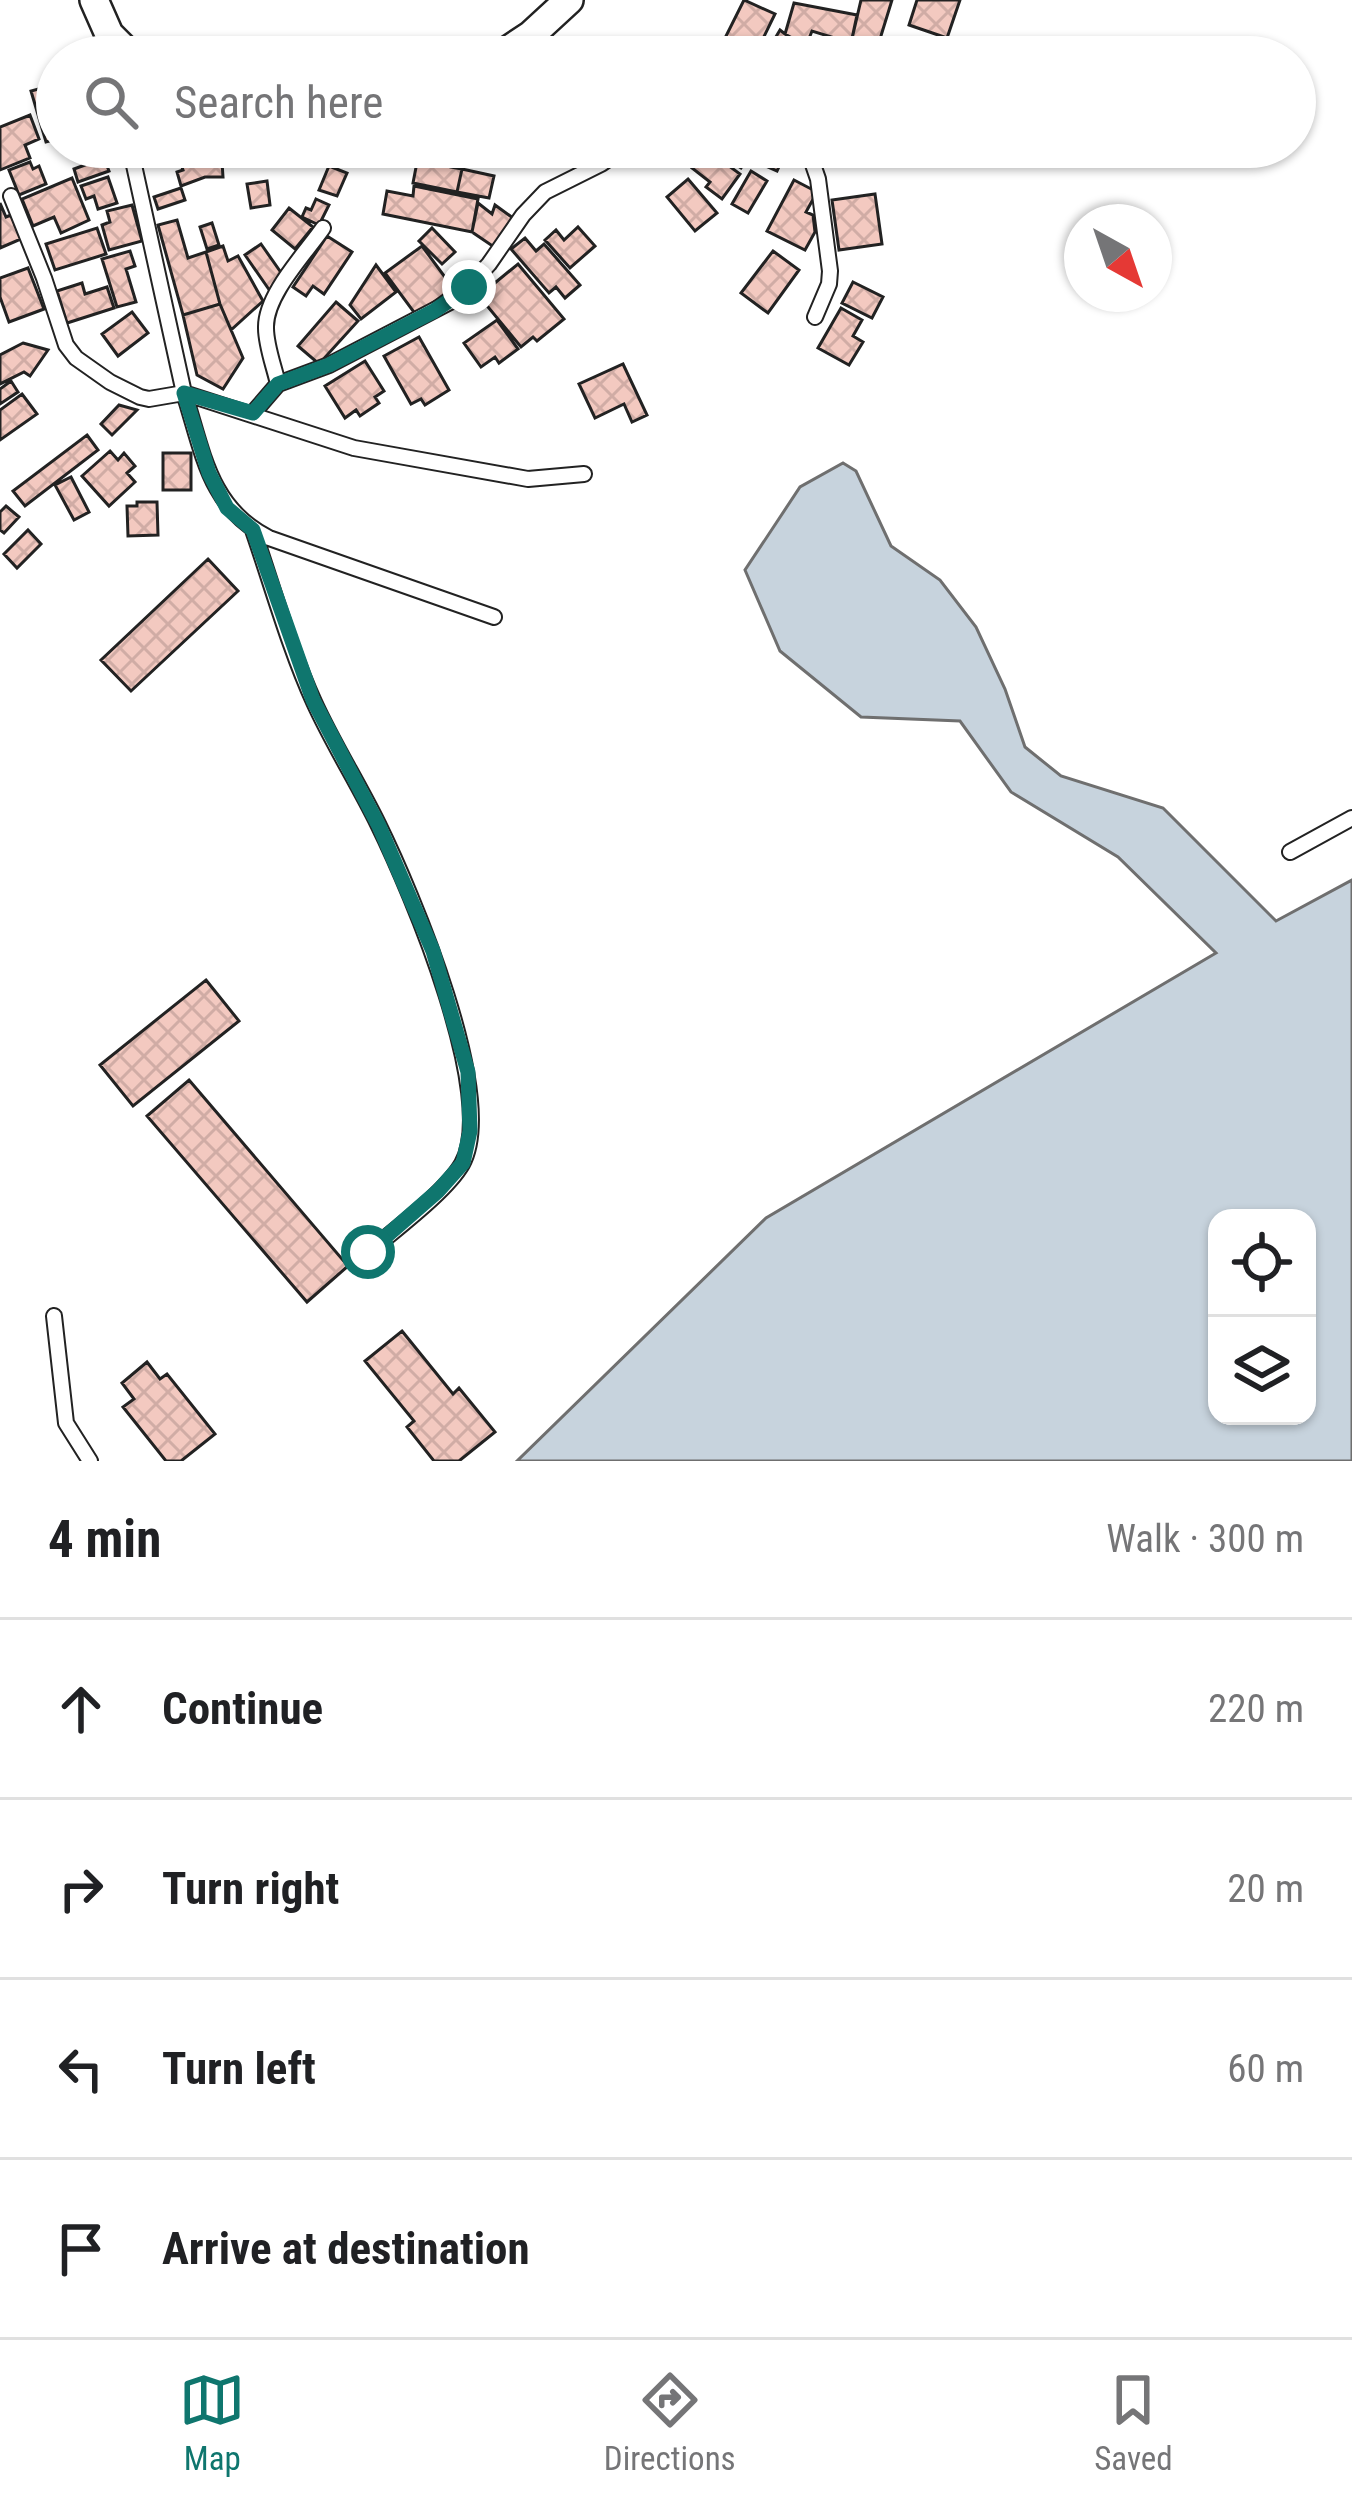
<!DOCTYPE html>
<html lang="en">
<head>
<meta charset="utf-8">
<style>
  body { margin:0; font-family:"Roboto Condensed",sans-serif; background:#f6f6f6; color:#202124 }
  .controls { position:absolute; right:36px; bottom:36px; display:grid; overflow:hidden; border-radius:24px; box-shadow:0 3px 9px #0004 }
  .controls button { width:108px; height:108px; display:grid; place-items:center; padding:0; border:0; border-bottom:3px solid #e0e0e0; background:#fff; color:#202124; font:60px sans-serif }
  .compass { position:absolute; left:1064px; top:204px; width:108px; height:108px; border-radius:50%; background:#fff; box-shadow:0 3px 9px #0004; rotate:140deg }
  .stop { position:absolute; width:36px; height:36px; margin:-27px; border:9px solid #0f766e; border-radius:50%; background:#fff }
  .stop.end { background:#0f766e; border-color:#fff; box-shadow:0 3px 12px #0008 }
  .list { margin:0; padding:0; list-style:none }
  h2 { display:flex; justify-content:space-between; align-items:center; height:156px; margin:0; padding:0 48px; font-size:51px }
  h2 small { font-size:39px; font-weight:400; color:#757577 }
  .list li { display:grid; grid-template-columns:78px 1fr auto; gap:36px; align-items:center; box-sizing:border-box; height:180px; padding:0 48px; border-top:3px solid #e0e0e0 }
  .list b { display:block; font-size:45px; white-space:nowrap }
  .list em { font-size:39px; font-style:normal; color:#757577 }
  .icon { flex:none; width:66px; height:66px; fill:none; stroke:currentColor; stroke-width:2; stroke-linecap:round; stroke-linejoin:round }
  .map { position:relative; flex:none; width:1352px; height:1461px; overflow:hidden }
  .search { position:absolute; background:#fff; box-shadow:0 3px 9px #0004; left:36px; right:36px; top:36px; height:132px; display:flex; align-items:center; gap:30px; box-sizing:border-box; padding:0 42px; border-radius:66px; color:#757577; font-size:45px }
  .sheet { height:876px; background:#fff }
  nav { display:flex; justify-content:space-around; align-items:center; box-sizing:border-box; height:168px; border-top:3px solid #e0e0e0; background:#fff; font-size:33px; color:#757577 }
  nav a { display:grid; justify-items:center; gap:6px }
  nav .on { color:#0f766e }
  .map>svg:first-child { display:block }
</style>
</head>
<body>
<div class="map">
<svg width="1352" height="1461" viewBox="0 0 1352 1461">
  <defs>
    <pattern id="building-cross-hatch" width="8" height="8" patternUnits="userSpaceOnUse" patternTransform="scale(3)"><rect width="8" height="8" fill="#f3c9c0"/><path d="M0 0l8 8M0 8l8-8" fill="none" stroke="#d0aca5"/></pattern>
  </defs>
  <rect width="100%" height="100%" fill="#fff"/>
  <path fill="#c7d3dd" stroke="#6f6f6f" stroke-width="3" fill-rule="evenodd" d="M843,463L856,471L891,546L940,580L976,627L1005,689L1025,747L1061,776L1163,808L1276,921L1352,880V1461H517L766,1218L1216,953L1118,857L1011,792L960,721L861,717L780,651L745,570L800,487ZM1217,1218H1307V1416H1217Z"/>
  <path fill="url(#building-cross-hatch)" stroke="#222" stroke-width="3" d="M744,0L775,14L754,57H742L721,46Z
    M861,0H892L876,52L851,43Z
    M917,0H960L947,38L909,25Z
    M794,3L857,15L851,43L812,31L806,46L785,34Z
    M780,30L785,34L826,57H764Z
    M57,84V139L46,142L31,91Z
    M30,115L39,139L25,145L30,158L0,170V127Z
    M192,147H221L223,177H205L181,186L177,172L183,170L177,152Z
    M434,147L455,150L451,167L462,169L457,192L413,183L418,157L432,159Z
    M708,147H752L754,148L741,168Z
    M760,147L787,149L777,171L754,161Z
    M706,149L740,174L722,199L706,187L710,182L692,168Z
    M104,158L109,171L78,182L74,169Z
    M30,162L33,169L39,166L46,184L19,195L9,170Z
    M329,166L347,173L337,196L319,190Z
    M462,169L494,176L489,198L457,192Z
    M751,171L767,181L748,213L732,204Z
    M108,177L117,203L98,209L94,196L86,199L81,186Z
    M72,178L89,220L61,233L54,217L33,226L22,199Z
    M688,179L717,213L695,231L667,197Z
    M794,180L817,192L806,212L813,215L815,232L805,250L767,231Z
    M267,181L270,205L251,208L247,184Z
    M414,186L478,199L472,232L383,214L387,191L413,196Z
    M181,188L185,200L158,209L154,197Z
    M875,194L882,244L839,250L832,200Z
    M316,199L329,205L319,225L302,217L306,208L311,210Z
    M0,203L6,217L11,215L21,239L0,248Z
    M478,203L492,214L495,205L513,218L494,247L472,232Z
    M132,205L142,241L109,250L102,225L110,222L107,211Z
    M289,208L313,227L295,249L272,230Z
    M177,220L188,258L206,252L220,304L183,315L158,225Z
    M212,223L219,245L207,249L200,227Z
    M578,227L595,246L570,268L545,240L556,230L564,240Z
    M97,228L106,254L55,270L46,244Z
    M432,228L455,252L442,264L419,241Z
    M327,236L352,252L324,294L313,286L306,296L293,287Z
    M525,238L536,251L544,244L580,285L565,298L556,287L549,293L511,249Z
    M261,244L282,274L270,291L245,255Z
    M223,246L228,261L238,256L263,301L231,330L220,304L206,252Z
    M422,246L453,288L416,315L385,273Z
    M130,251L135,266L126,269L136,302L117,307L102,259Z
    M773,251L799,270L768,313L741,293Z
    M518,264L564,319L537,341L533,337L521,347L479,296Z
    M376,265L396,292L361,319L350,305Z
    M28,268L44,309L9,322L0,297V278Z
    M853,282L883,297L872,318L842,303Z
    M82,283L85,294L107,287L114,308L67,323L57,291Z
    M336,302L358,321L319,364L298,346Z
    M220,304L243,358L223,389L197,375L183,315Z
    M841,308L862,320L853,336L863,342L849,365L818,348Z
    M132,312L148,333L118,356L102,334Z
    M497,320L518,349L499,363L495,357L481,367L464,343Z
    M419,337L449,390L425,405L421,399L411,404L384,356Z
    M23,343L48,350L30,376L24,372L0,384V355Z
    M365,361L384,391L375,397L379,403L360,416L356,410L345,418L325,386Z
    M623,364L647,415L632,422L624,404L595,418L579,384Z
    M11,381L18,392L0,404V389Z
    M22,394L37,414L0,440V410Z
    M119,405L137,410L112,435L101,424Z
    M87,435L98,450L25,506L13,491Z
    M110,451L118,460L124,453L135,466L127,473L135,482L109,506L82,476Z
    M163,453H191V490H163Z
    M71,477L89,512L74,520L55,485Z
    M137,502H157L158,535L128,536L127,506H137Z
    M6,506L19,517L4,533L0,530V512Z
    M28,530L41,544L17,568L4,554Z
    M208,559L238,591L131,691L101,660Z
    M206,980L239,1021L133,1106L100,1065Z
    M189,1080L348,1266L307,1302L147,1116Z
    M402,1331L453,1394L459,1388L495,1432L459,1461H434L407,1427L414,1421L365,1361Z
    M147,1362L160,1379L167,1374L215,1434L181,1461H166L123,1407L134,1399L122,1383Z"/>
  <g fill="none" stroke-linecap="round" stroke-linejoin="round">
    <defs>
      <path id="lane" d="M531,35L551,57
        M706,57L712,49L728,57
        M130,147L184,393L354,448L528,479L584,474
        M807,147L818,179L830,271L829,284L815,317
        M11,196L44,278L66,345L76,358L110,382L140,397L149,399L184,393C203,452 209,508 269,538L494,617
        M278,384C274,366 266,346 266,328C265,295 305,254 323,228
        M253,413L278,384L329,365L450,302L468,287L489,264L523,215L545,192L601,164L626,147
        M253,530C272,585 290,650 314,702C333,744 358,783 378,824C411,891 499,1098 462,1164C446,1192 394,1230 369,1252
        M1290,852L1352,818
        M54,1316L66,1423L90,1461"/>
      <path id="street" d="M94,0L109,34L132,57
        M498,57L531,35L569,0"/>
    </defs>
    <use href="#lane" stroke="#222" stroke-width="18"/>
    <use href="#street" stroke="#222" stroke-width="32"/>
    <use href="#lane" stroke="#fff" stroke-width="14"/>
    <use href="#street" stroke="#fff" stroke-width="27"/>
  </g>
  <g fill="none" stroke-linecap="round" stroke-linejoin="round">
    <path stroke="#0f766e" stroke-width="15" d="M368,1252L438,1191L463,1163L470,1131L468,1072L433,951L379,826L313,700L253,530L227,508L209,473L184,393L253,413L278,384L329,365L434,311L469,287"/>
  </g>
</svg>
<div class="controls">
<button><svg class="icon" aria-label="locate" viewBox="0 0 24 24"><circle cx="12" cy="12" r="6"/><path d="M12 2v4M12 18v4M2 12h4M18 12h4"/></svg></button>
<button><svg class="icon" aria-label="layers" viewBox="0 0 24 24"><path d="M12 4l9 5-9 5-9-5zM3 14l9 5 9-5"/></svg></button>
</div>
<svg class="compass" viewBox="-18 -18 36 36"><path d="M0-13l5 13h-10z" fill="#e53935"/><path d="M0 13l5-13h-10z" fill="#757577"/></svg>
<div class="stop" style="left:368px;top:1252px"></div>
<div class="stop end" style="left:469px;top:287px"></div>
<div class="search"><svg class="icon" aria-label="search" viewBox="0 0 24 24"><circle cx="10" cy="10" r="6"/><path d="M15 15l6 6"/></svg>Search here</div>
</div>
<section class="sheet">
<h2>4 min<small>Walk · 300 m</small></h2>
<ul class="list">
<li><svg class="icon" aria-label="ahead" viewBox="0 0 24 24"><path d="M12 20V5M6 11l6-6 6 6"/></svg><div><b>Continue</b></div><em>220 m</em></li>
<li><svg class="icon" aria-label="right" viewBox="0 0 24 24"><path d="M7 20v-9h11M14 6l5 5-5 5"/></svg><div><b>Turn right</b></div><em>20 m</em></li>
<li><svg class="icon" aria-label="left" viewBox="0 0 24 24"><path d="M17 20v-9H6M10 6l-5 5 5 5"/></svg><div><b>Turn left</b></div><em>60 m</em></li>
<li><svg class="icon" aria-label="arrive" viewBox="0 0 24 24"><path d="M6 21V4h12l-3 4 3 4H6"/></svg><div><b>Arrive at destination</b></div></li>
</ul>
</section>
<nav>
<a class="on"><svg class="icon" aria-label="map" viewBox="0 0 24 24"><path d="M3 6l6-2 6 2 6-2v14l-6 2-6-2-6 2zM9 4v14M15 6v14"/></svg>Map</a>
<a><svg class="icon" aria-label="directions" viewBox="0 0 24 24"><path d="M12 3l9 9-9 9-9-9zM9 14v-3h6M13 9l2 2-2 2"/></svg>Directions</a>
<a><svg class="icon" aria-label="saved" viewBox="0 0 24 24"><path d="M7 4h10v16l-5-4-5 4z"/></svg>Saved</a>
</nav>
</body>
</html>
